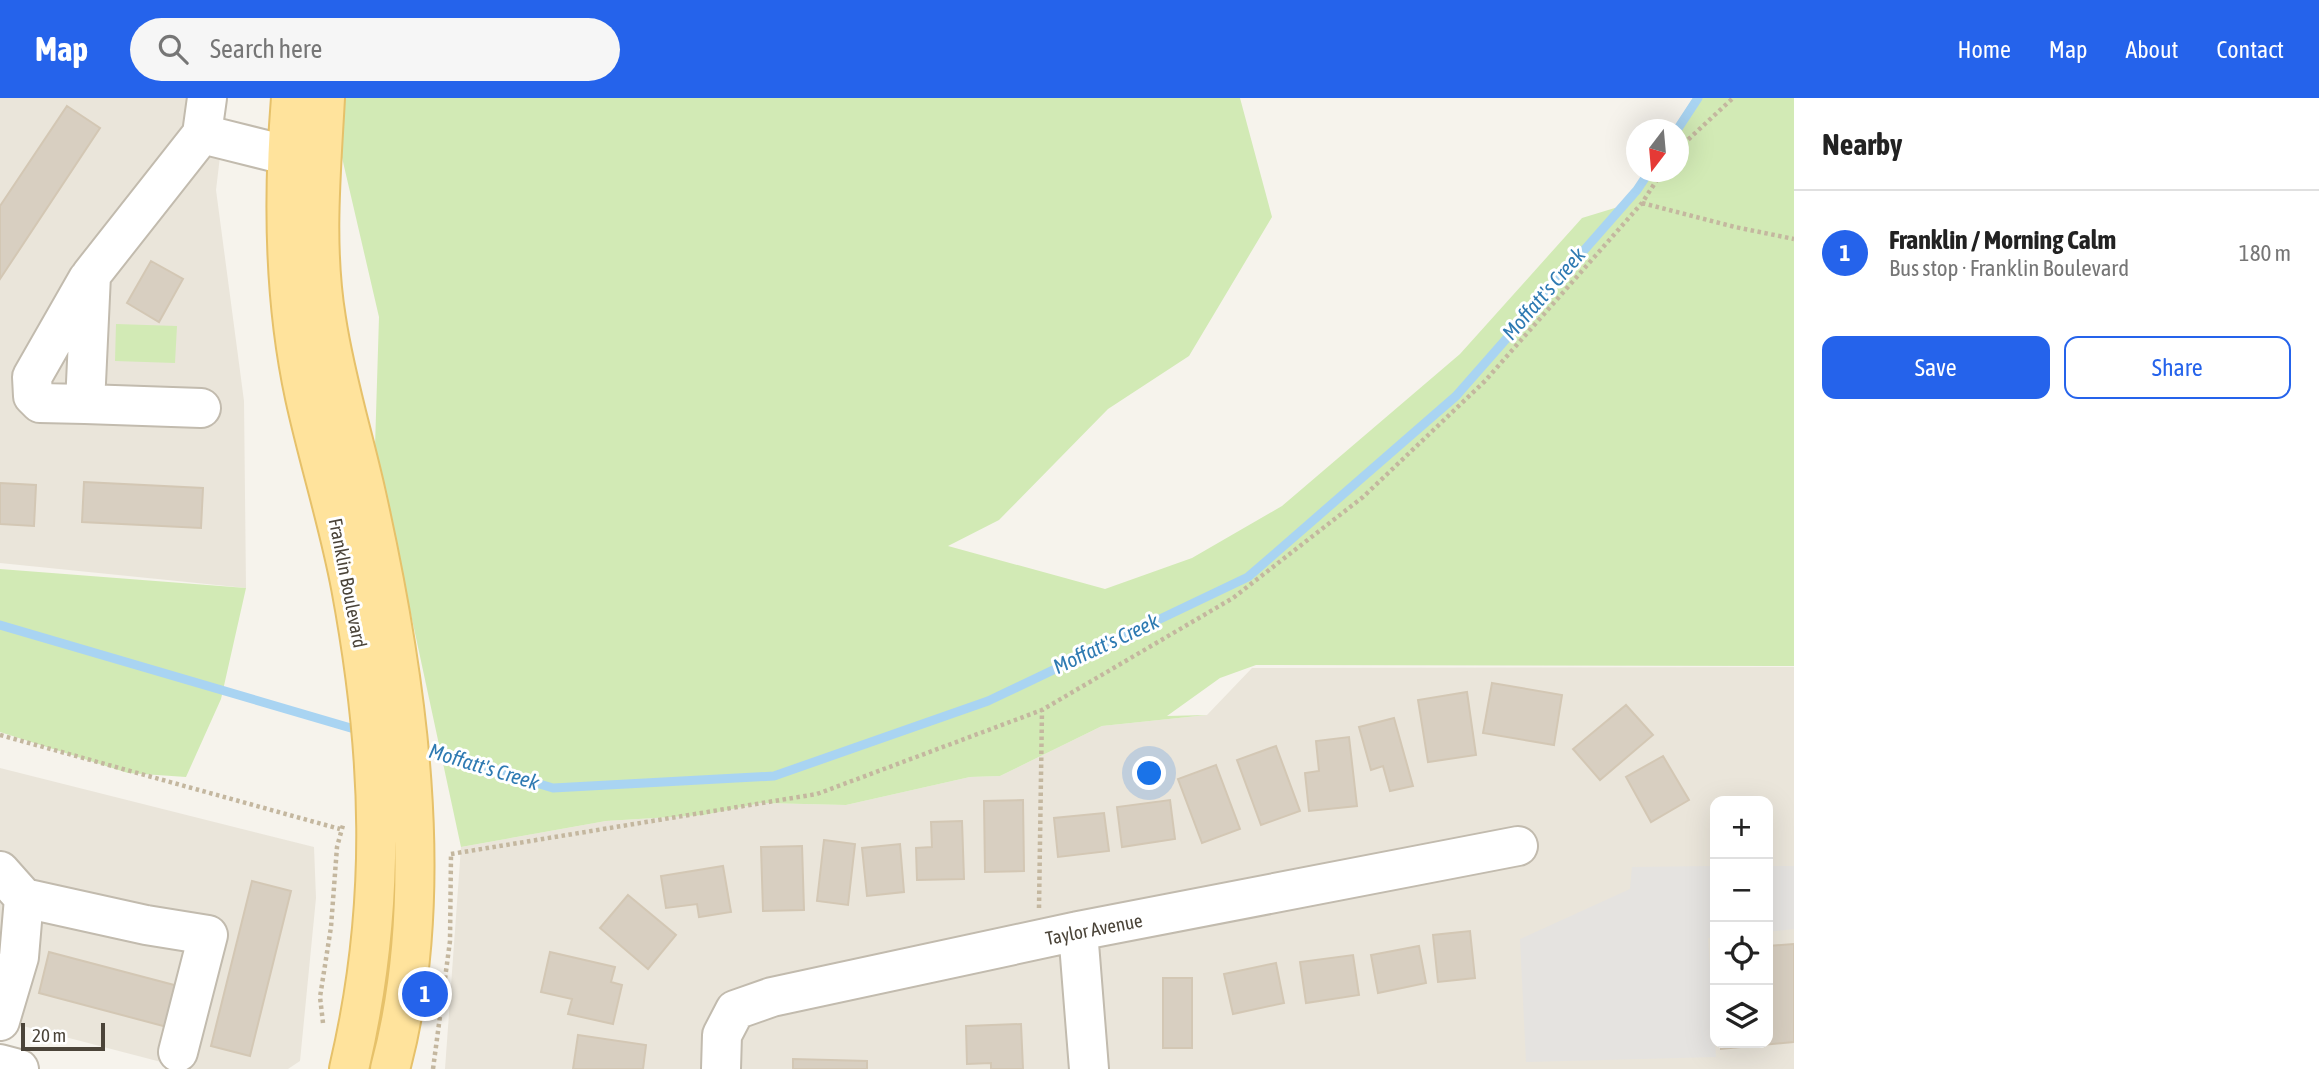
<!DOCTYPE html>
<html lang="en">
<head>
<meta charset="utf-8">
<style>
  body { margin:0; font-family:"Asap Condensed",sans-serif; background:#f6f6f6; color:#222 }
  .controls { position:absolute; right:21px; bottom:21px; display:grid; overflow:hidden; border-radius:14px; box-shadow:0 7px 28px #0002 }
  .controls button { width:63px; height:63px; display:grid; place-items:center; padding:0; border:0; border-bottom:2px solid #e0e0e0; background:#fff; color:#222; font:35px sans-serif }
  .compass { position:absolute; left:1626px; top:21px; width:63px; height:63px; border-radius:50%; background:#fff; box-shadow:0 7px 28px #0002; rotate:196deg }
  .scale { position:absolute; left:21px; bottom:18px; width:84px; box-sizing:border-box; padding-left:7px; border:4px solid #4b4439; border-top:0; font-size:19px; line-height:24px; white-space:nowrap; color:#4b4439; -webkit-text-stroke:5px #fff; paint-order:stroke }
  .you { position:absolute; left:1150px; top:676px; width:24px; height:24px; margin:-18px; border:5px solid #fff; border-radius:50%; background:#1a73e8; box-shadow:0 0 0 10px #1a73e833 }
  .badge { display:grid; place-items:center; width:46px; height:46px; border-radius:50%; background:#2563eb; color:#fff; font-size:23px; font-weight:700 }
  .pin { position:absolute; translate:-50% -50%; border:4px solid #fff; box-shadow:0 2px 7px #0006 }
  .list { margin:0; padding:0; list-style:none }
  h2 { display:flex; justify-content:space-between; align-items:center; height:91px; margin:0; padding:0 28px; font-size:30px }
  h2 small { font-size:23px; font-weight:400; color:#767676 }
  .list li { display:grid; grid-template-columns:46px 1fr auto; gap:21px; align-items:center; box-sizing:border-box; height:126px; padding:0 28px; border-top:2px solid #e0e0e0 }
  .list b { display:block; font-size:26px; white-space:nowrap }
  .list p { margin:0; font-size:23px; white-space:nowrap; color:#767676 }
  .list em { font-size:23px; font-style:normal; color:#767676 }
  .actions { display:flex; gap:14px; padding:21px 28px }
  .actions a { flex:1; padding:16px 0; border:2px solid #2563eb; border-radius:14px; text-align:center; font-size:24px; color:#2563eb }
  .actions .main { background:#2563eb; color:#fff }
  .icon { flex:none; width:38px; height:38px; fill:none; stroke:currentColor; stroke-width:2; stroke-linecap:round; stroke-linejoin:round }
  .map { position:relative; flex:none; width:1794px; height:971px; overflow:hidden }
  header { display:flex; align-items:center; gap:42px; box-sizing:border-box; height:98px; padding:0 35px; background:#2563eb; color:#fff }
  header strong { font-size:33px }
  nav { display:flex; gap:38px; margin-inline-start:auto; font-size:24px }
  .search { width:490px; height:63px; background:#f6f6f6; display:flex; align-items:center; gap:18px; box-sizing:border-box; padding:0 24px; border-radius:38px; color:#767676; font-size:26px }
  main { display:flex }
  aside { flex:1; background:#fff }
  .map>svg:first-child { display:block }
</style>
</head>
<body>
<header>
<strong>Map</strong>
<div class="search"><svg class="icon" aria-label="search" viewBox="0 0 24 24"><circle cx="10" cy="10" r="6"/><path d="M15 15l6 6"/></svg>Search here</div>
<nav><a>Home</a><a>Map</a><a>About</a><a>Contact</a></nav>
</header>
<main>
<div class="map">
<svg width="1794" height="971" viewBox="0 0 1794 971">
  <rect width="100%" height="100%" fill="#f6f3ec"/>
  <path fill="#eae5da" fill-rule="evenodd" d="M0,0H227L216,92L244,303L246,490L0,465Z
    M1794,569V971H445L461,749L606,723L704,717L761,705L846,707L970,679L1000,678L1102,628L1207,617L1252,570ZM1715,703H1768V945H1715Z
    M0,670L314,749L316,800L300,963L288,971H188L0,922Z"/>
  <path fill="#d2eab5" d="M342,0H1240L1272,119L1189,258L1108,311L999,422L948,448L1105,491L1192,460L1282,408L1460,256L1582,120L1618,109L1647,74H1678V32L1673,31L1693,0H1794V568L1256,567L1220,580L1167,618L1207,617L1102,628L1000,678L970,679L846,707L761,705L704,717L606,723L461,749L375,349L379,219L334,25Z
    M116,226L177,228L175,265L115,263Z
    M0,471L246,490L221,601L186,679L128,675L0,634Z"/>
  <path fill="#e5e3e0" d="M1715,768V839L1708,840L1716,959L1526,964L1520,841L1630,791L1632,769Z
    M1768,768H1794V831L1768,834Z"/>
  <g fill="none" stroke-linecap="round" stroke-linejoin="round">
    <path stroke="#a9d4f2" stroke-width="9" d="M1677,32L1698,0
      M0,527L361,633
      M418,650L553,690L774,678L988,603L1248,479L1456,298L1637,92L1649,74"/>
  </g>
  <path fill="#d8cfc1" stroke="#d3c7b4" stroke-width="2" d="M67,8L100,30L0,181V108Z
    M151,163L183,181L159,224L127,205Z
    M84,384L203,390L201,430L82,424Z
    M0,385L36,387L34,428L0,426Z
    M1492,585L1562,597L1554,647L1483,635Z
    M1467,594L1476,657L1428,664L1418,602Z
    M1626,607L1653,637L1600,682L1573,651Z
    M1394,620L1413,688L1390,693L1383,668L1371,672L1359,629Z
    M1349,639L1357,708L1309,713L1305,675L1319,673L1316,643Z
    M1276,648L1300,713L1261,727L1237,662Z
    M1663,658L1689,702L1651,724L1626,679Z
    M1216,667L1240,731L1202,745L1178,681Z
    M1023,702L1024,773L985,774L984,703Z
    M1170,702L1175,741L1122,749L1117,709Z
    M1104,715L1109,753L1058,759L1054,720Z
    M962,723L964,781L917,782L916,750L932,749L931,724Z
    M824,742L855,746L848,807L817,803Z
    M900,746L904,794L867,798L862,750Z
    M802,748L804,812L763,813L761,749Z
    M723,768L731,814L699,819L697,806L666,810L661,778Z
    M252,783L291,793L250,958L211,948Z
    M628,797L676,837L648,871L600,830Z
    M1470,833L1475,880L1438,884L1433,837Z
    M1794,846V944L1721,951V945H1768V848Z
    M1419,848L1426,885L1378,895L1371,857Z
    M49,854L178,888L167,929L39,895Z
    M550,854L615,869L611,884L622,887L613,926L568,916L572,901L541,894Z
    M1353,857L1359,897L1306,905L1300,864Z
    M1276,865L1284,905L1233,916L1224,876Z
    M1163,880H1192V950H1163Z
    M1021,926L1023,971H991V965L967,966L966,928Z
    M578,937L646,947L643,971H573Z
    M793,961L867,963V971H793Z"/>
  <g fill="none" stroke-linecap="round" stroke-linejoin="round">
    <defs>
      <path id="minor" d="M202,36L286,57
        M85,306L40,305L33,298L32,279L88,181
        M201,310L85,306L91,177L202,36L207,0
        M0,773L24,800L146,827L208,837L178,954
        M1078,833L1089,971
        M0,923L19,859L24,800
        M0,966L19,971
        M721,971L722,937L735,912L772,899L1078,833L1518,748"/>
      <path id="major" d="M291,0C283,99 284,202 305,299C319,363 339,425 351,489C382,655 388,806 349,971
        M325,0C321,74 314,148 326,221C335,281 353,338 366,396C406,575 439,791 390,971"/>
    </defs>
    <use href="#minor" stroke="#c2bbae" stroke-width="42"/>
    <use href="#major" stroke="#e6c16a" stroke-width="42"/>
    <path stroke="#c4b79f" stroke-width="4.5" stroke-dasharray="3.5 3.5" stroke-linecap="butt" d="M1678,51L1733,0
      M1642,105L1735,129L1794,141
      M0,637L340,731
      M451,756L817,696L1042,612L1233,500L1363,399L1485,283L1642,105L1662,74
      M1039,810L1042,612
      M323,925L320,899L331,829L337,749L343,727
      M433,971L450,843L451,756"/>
    <use href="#minor" stroke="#fff" stroke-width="38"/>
    <use href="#major" stroke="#ffe39c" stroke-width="38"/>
  </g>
  <g text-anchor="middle" stroke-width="6" stroke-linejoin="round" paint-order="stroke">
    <g font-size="19" fill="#4b4439" stroke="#fff">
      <text transform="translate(348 485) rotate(79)" y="7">Franklin Boulevard</text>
      <text transform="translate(1094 831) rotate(-11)" y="7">Taylor Avenue</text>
    </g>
    <g font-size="21" font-style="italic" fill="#2e7ab2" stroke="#fff">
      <text transform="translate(1544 196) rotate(-49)" y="7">Moffatt's Creek</text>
      <text transform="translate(1106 546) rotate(-25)" y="7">Moffatt's Creek</text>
      <text transform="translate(484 669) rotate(17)" y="7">Moffatt's Creek</text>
    </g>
  </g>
</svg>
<div class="controls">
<button>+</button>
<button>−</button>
<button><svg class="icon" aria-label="locate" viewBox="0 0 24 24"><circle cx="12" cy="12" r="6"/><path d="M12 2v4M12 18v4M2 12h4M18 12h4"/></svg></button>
<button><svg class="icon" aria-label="layers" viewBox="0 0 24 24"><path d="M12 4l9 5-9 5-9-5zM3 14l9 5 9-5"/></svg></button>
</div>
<svg class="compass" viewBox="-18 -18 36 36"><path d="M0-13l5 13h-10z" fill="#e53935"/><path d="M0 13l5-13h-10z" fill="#767676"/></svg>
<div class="scale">20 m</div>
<div class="you"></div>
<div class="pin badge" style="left:425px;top:896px">1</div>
</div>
<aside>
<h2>Nearby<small></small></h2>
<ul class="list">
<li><span class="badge">1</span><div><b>Franklin / Morning Calm</b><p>Bus stop · Franklin Boulevard</p></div><em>180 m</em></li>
</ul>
<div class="actions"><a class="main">Save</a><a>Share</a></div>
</aside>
</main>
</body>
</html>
